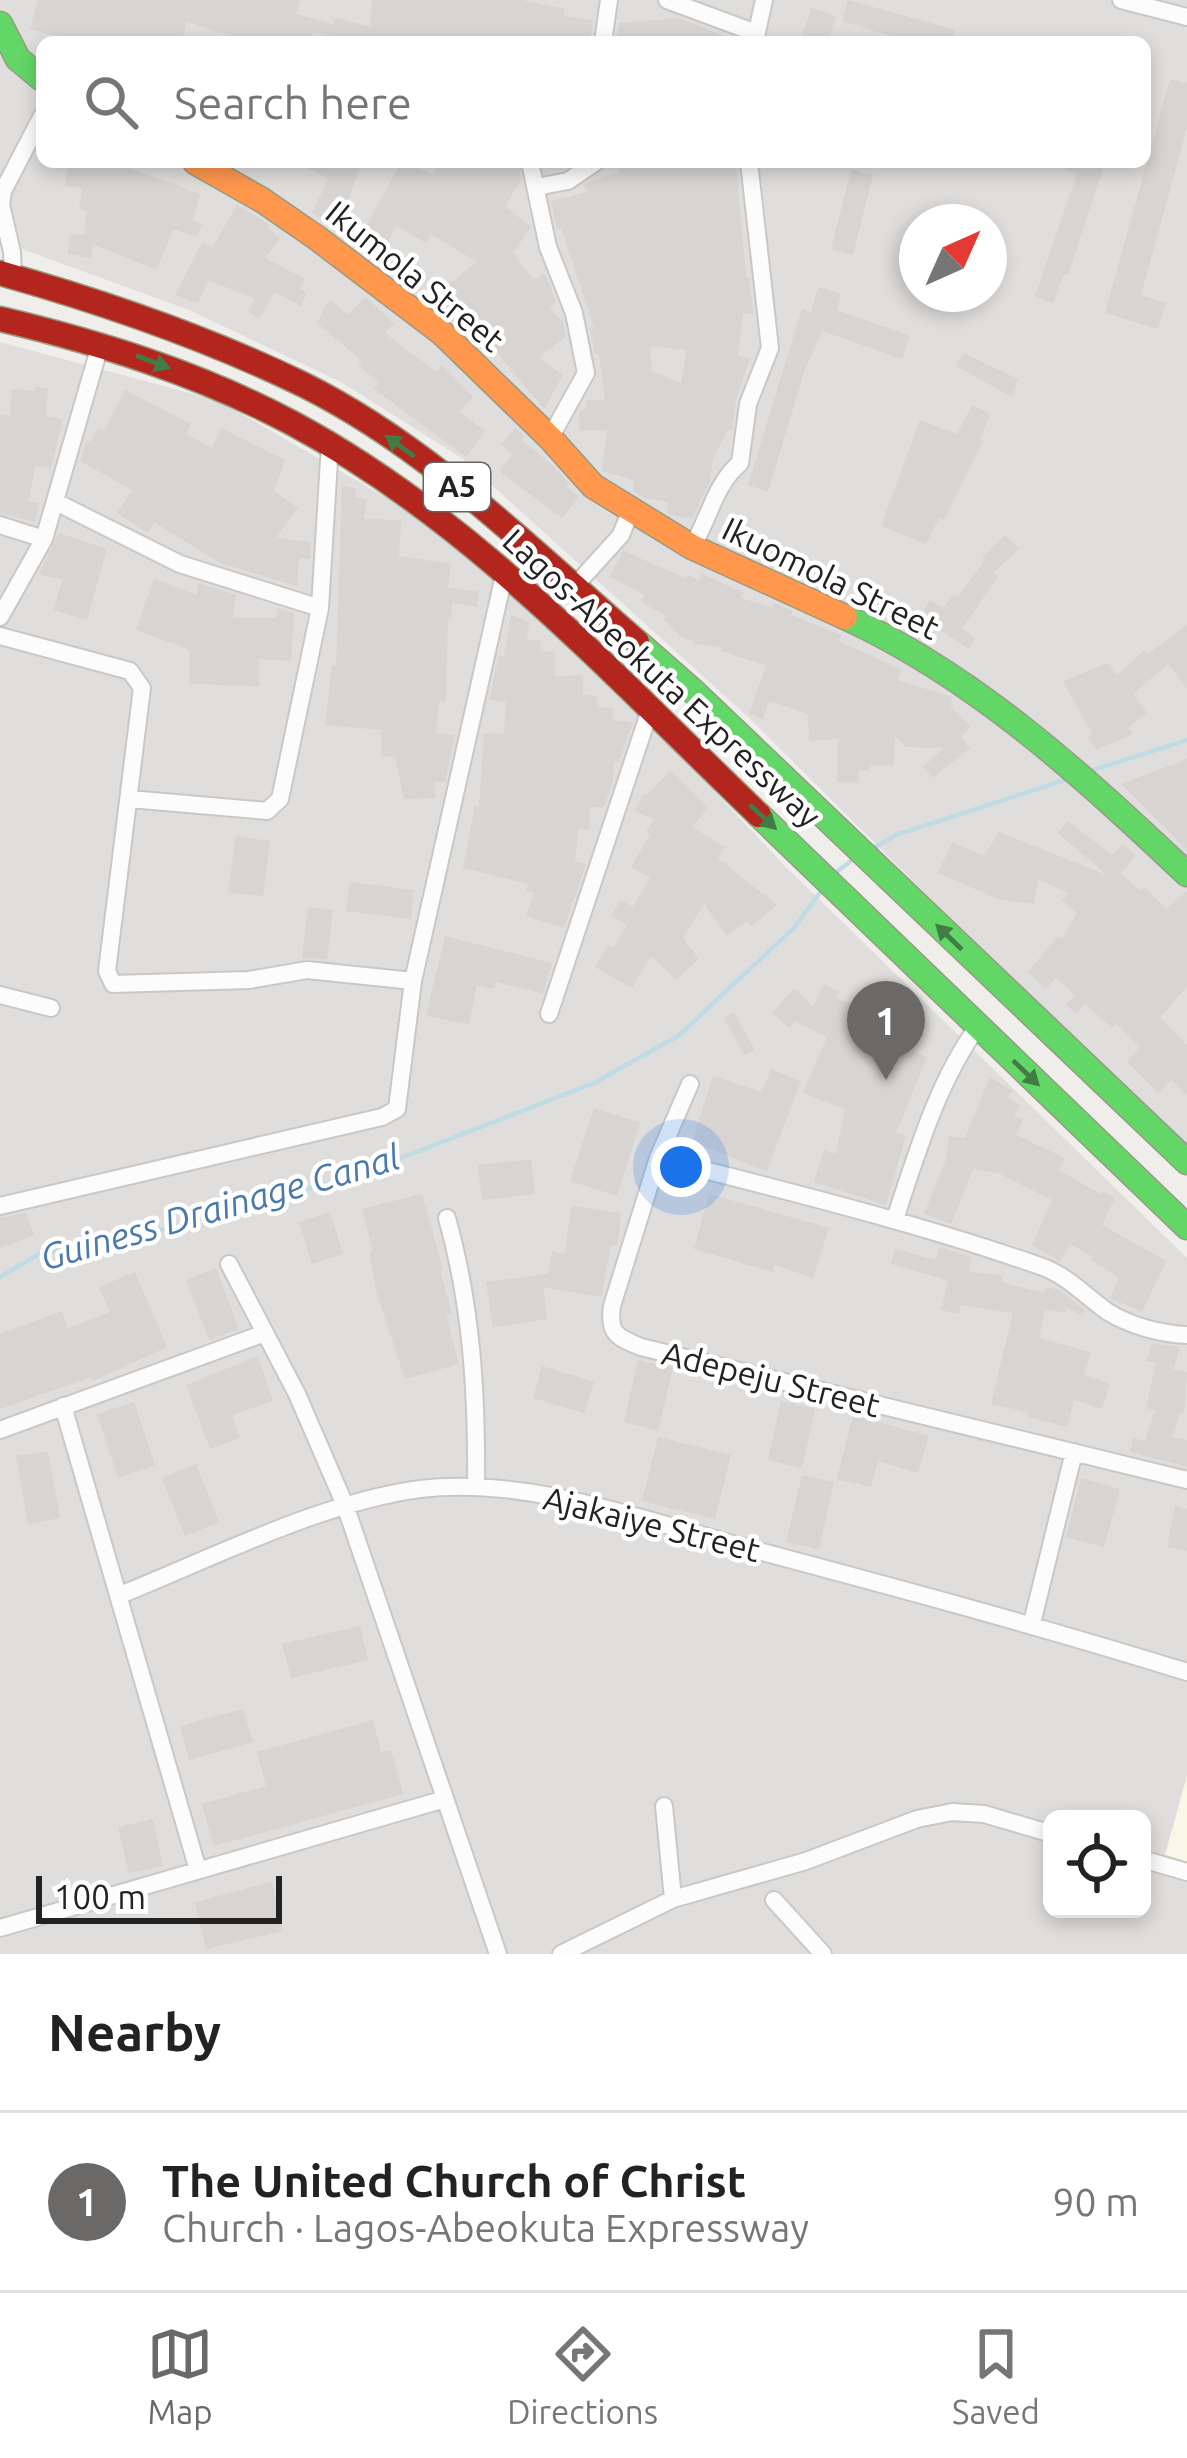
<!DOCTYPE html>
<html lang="en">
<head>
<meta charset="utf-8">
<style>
  body { margin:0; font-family:Ubuntu,sans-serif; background:#f2f2f2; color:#222 }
  .controls { position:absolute; right:36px; bottom:36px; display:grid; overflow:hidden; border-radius:18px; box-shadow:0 6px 18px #0003 }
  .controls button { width:108px; height:108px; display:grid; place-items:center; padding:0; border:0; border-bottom:3px solid #e0e0e0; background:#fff; color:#222; font:60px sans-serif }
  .compass { position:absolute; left:899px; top:204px; width:108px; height:108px; border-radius:50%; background:#fff; box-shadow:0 6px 18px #0003; rotate:45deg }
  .scale { position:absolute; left:36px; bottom:30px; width:246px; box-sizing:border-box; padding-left:12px; border:6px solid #222; border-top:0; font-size:33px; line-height:42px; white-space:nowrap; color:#222; -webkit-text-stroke:9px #fff; paint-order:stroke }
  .you { position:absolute; left:681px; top:1167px; width:42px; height:42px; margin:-30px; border:9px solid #fff; border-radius:50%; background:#1a73e8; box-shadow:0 0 0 18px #1a73e833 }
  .badge { display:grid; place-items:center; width:78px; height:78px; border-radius:50%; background:#6a6968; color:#fff; font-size:39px; font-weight:700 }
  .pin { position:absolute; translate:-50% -99px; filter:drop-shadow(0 3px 6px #0008) }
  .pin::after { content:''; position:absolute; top:63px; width:42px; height:36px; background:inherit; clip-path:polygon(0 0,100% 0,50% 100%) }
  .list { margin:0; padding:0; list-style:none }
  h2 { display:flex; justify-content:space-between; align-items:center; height:156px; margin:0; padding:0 48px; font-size:51px }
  h2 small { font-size:39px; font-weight:400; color:#767676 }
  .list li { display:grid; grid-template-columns:78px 1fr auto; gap:36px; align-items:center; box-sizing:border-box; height:180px; padding:0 48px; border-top:3px solid #e0e0e0 }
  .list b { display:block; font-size:45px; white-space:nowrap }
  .list p { margin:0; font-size:39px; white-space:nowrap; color:#767676 }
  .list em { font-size:39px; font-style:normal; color:#767676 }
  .icon { flex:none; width:66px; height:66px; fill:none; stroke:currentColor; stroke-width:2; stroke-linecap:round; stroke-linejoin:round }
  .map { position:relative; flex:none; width:1187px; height:1954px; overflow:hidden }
  .search { position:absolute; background:#fff; box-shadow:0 6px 18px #0003; left:36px; right:36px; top:36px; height:132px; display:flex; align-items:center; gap:30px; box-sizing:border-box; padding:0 42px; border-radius:18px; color:#767676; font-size:45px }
  .sheet { height:336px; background:#fff }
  nav { display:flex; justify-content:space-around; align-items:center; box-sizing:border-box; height:168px; border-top:3px solid #e0e0e0; background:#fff; font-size:33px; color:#767676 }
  nav a { display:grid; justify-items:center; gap:6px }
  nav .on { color:#6a6968 }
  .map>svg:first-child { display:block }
</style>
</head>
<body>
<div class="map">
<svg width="1187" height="1954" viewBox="0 0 1187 1954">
  <rect width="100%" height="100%" fill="#f0eeeb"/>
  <path fill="#dfdedc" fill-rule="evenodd" d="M0,0H1187V1153L748,717L463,459L341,382L189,310L0,241ZM42,42H1145V162H42ZM917,222H989V294H917Z
    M0,342L219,401L406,509L520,595L628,700L786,867L1187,1258V1954H0ZM1052,1819H1142V1909H1052Z"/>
  <path fill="#f8f7e8" d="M1187,1776V1862L1165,1855Z"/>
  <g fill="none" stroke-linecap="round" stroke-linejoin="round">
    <path stroke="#bfdbe3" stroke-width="4.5" d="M1090,771L1187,740
      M875,847L896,835L1068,779
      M835,873L855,858
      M0,1277L43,1252L108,1245L354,1176L594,1083L678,1036L794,928L821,891"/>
  </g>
  <path fill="#d7d4d2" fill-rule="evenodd" d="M38,0H300L296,14L333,24L335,18L370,26L372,0H522L565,9L563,16L593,20L590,42H356L313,32L310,42H253L187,22L181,42H52L54,36L30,29Z
    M848,0L955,30L952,42H909L842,21Z
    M811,8L836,16L828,42H800Z
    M679,18L740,42H616L619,23Z
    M1170,79L1187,83V128L1141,295L1166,303L1158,329L1105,313Z
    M68,162H112L200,194L193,220L202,225L196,237L173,229L157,270L93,244L91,258L68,254L70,234L84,235L87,211L79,209L82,188L65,186Z
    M296,162H362L338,227L312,213L328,179Z
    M401,162L433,174L440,162H518L521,180L505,206L531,227L513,253L534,280L543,273L546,276L556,302L550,308L563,323L566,336L539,358L563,375L544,409L496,351L489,356L437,308L442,304L435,295L477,262L431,234L426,243L396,226L385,248L398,255L388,271L369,257L377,245L360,237Z
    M618,162H663L664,168H700V162H736L746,277L749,278L753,311V314L743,313L738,356L750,358L736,400L732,431L728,430L713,459L710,481L692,518L671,515L667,512L668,502L644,498L633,491L634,480L602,471L607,430H579V412L587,408L586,400H605L599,354H595L590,326L595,330L561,228L557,229L551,201L588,192L583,186L590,181L619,173ZM650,346L687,350L681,383L652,371Z
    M1048,162H1083L1103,169L1068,275L1064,274L1053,303L1035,296L1077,174Z
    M851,170L873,175L853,255L831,249Z
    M237,205L270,225L268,228L280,238L265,258L305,279L300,289L307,293L301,306L275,292L259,319L248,311L255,299L208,280L198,303L175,295L202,243L212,248Z
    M818,287L841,293L837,310L910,336L902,359L822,331L805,369L768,492L748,485L802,309L811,312Z
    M365,297L394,323L385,333L436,372L442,365L473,397L459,411L485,431L466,457L374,389L379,383L358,365L362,361L317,323L327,303L332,301L348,315Z
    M963,353L1018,379L1012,397L956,366Z
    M35,387L48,388L46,416L63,419L51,468L36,466L28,501L39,503L35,522L0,513V415L10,416L12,389L35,391Z
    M125,390L191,424L186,434L212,448L221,428L285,460L274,491L298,508L276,538L311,542L310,559L299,558L297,586L220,563L154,522L148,533L117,513L132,490L80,461L86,441L90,443L98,428L104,431Z
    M972,405L990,414L980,440L983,441L944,520L939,518L926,544L881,526L920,420L957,434Z
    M515,428L524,436L522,440L552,465L569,484L567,487L579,497L562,518L499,471L512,454L501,445Z
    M342,486L356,489L355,497L367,499L364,519L401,520L399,556L451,564L448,587L479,592L477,607L452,603L451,619H448L446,702H439L436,733L455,735L445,782L435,781V798L404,799L395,757L381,756L382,730L325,725L332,665L336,666Z
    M59,533L107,549L87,620L54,610L62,580L39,574Z
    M1005,535L1019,549L993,573L998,577L962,628L976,638L969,649L920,616L930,600L943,608L954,594L958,597L985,560L982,557Z
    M623,551L686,578L688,575L699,581L702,574L744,593L741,598L773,608L774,603L792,611L791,615L841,635L838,641L902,670L897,680L952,697L951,708L971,726L961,737L970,748L933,778L923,767L944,748L905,747L895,736L894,766L869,765V771L859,770V783L837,782L838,739L809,741L808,714L769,701L763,719L749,714L766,665L721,651L722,647L693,644V640L683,638L664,620L666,616L641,602L645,595L609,577Z
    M154,579L197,595L198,583L236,595L233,618H277V608L294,613L291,661L259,659V686L189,684L190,650L136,630Z
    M511,615L529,622L527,640H541L540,651L555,652V676L583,675V695L597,696V707L613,708V720L633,722L619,762L614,761L613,781L604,807H590L589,830L578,829L575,861L586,864L564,928L526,916L534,893L526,891L528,884L463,868L475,806L479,807L484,733L504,734L506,702L489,700L499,656H504Z
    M1187,625V689L1168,664L1133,694L1147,713L1128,728L1133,734L1097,750L1087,737L1092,734L1063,681L1107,663L1117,675L1145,650L1148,654Z
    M1187,759V850L1121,784Z
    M670,771L708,808L692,827L725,847L718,858L777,905L751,926L748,921L727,936L704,904L683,938L699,959L676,980L651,956L632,988L595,967L608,945L613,948L627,925L611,915L621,900L633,907L650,878L631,867L650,835L646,832L654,820L635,811L643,794L647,795Z
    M1068,821L1112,855L1122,844L1136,856L1116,879L1121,874L1141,891L1145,887L1166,909L1187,891V986L1160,1018L1187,1045V1096L1171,1080L1158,1093L1127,1062L1140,1047L1116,1023L1112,1028L1085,1004L1076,1014L1066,1005L1075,995L1056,978L1046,989L1028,972L1058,936L1062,939L1077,913L1062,900L1068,893L1038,879L1034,904L998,899L938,873L952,842L984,856L999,832L1107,875L1058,833Z
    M236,836L270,841L263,896L228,892Z
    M350,882L414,890L411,919L346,911Z
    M308,907L333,910L327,959L302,958Z
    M445,936L552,963L543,993L495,982L494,989L477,985L469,1024L426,1016Z
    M824,984L839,992L836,998L871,1012L863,1032L927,1057L896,1133L906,1135L886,1205L814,1182L824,1150L836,1154L845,1109L803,1093L827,1037L795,1021L789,1028L772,1013L794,988L813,1006Z
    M734,1012L755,1050L744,1055L724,1018Z
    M771,1069L801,1081L767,1171L692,1142L713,1076L762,1092Z
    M990,1077L1012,1091L1007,1097L1020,1106L1014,1116L1023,1120L1016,1135L1065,1158L1059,1170L1102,1195L1103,1191L1115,1198L1102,1225L1166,1261L1142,1312L1110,1298L1119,1278L1091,1260L1093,1257L1070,1244L1060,1261L1032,1245L1052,1200L998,1173L973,1169L951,1224L924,1214L946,1159L949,1136L965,1138Z
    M594,1108L640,1123L617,1196L570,1181Z
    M531,1159L535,1194L482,1200L478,1165Z
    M422,1194L443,1270L440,1271L452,1314L446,1315L459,1364L405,1379L377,1294L369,1252L373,1251L362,1209Z
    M709,1194L829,1228L813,1278L775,1265L773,1272L694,1249Z
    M571,1206L621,1213L618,1245L611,1246L601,1297L543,1287L547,1319L493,1327L486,1282L548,1274L552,1251L565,1254Z
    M330,1212L343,1254L312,1264L299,1222Z
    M26,1213L34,1235L0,1248V1218Z
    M939,1247L972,1257L968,1271L1003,1276L1002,1282L1044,1293L1045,1287L1059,1290L1085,1310L1082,1316L1066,1307L1065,1313L1045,1309L1039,1338L1091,1352L1084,1375L1110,1384L1102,1409L1074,1400L1067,1427L1027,1417L1028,1412L991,1404L1013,1313L961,1305L959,1314L941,1310L948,1280L891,1264L895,1249L936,1260Z
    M216,1268L239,1329L209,1340L186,1280Z
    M135,1272L167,1347L93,1381L91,1377L0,1409V1334L62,1311L68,1328L110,1312L99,1287Z
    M1152,1343L1180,1347L1173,1370L1187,1372L1184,1413H1180L1172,1437L1187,1440V1467L1130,1452L1133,1438L1145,1441L1155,1410L1146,1408L1156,1363L1146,1361Z
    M258,1356L273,1401L232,1415L240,1438L210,1449L186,1385Z
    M638,1360L673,1368L658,1431L624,1422Z
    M542,1366L594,1382L584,1413L533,1398Z
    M781,1401L815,1409L802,1468L768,1460Z
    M134,1402L155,1465L118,1478L97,1414Z
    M853,1415L929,1436L918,1473L878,1461L871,1487L837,1479Z
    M658,1437L731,1455L715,1519L642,1501Z
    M48,1451L60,1518L28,1524L16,1456Z
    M196,1464L219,1522L185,1536L162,1478Z
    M802,1475L834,1482L819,1549L786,1542Z
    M1081,1478L1120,1489L1104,1547L1066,1537Z
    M1175,1506L1187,1509V1551L1167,1547Z
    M360,1626L368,1660L291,1678L282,1644Z
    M243,1709L253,1742L189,1760L180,1726Z
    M373,1720L381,1752L391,1750L403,1794L214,1846L202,1804L266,1786L257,1752Z
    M153,1819L163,1866L129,1873L118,1827Z
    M272,1882L283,1931L206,1949L195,1902Z"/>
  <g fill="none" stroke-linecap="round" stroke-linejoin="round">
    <defs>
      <path id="street" d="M667,0L756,33
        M1121,0L1187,17
        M755,41L764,0
        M603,42L609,0
        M530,162L548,247L574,313L586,373L550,438
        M536,187L568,181L596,162
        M13,276L12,252L1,205L3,191L42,116
        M56,502L180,564L320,608
        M0,525L44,539
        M692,547C709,519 715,484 740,463L748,404L770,348L749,162
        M574,587L621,535L630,512
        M0,617L44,539L101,342
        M0,636L130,671L142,688L107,971L113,984L249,980L307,970L413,981
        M130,799L267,811L280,799L320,608L330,444
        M0,995L51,1008
        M549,1014L650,710
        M690,1084L658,1158L612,1306C608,1334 617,1337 641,1347L1187,1480
        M658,1158C786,1191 914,1222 1040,1266C1067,1275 1085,1296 1108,1312C1131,1326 1161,1334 1187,1335
        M0,1206L382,1117L397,1109L413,981L505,571
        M447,1218C472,1307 477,1395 476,1487
        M895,1219C917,1153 937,1083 978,1026
        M229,1264L297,1394L345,1505L498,1954
        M63,1406L198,1870
        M0,1430L265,1333
        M120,1595C212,1558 322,1502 420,1489C523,1476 641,1519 740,1546C890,1586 1039,1626 1187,1672
        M1032,1623L1074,1452
        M664,1806L673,1899
        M1142,1859L1187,1872
        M774,1900L823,1954
        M0,1928L445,1799
        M561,1954L673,1899L806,1861L917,1819L952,1812L984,1814L1052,1834"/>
      <path id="fast" d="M0,24L18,59L42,79
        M845,617C976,677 1083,776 1187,874
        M637,642L694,692L1187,1162
        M759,815L1187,1227"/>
      <path id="slow" d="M195,162L262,200L317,238L442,333L550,438L593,486L692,547L845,617"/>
      <path id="jam" d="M0,273C103,302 205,337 302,384C428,446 532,551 637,642
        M0,319C101,343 200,374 292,423C472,519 613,675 759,815"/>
    </defs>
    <use href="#street" stroke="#c9c8c7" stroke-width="20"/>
    <use href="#fast" stroke="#999a82" stroke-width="27"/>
    <use href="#slow" stroke="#999a82" stroke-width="27"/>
    <use href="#jam" stroke="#999a82" stroke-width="27"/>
    <use href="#street" stroke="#fdfcfc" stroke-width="16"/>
    <use href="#fast" stroke="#63d668" stroke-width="24"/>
    <use href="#slow" stroke="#ff974d" stroke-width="24"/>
    <use href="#jam" stroke="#b3261e" stroke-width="24"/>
  </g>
  <defs><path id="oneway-solid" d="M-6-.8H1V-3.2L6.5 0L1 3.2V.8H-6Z" transform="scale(3)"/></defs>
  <g fill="#427c45">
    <use href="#oneway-solid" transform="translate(153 362) rotate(21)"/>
    <use href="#oneway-solid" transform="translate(400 446) rotate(-144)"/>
    <use href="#oneway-solid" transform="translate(763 817) rotate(43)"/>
    <use href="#oneway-solid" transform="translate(949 937) rotate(-136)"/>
    <use href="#oneway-solid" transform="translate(1026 1073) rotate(44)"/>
  </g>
  <g text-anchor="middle" stroke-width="9" stroke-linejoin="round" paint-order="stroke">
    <rect fill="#fff" stroke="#646464" stroke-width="3" x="424" y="463" width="66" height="48" rx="9"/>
    <g font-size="30" font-weight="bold" fill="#222">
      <text x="457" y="497">A5</text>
    </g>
    <g font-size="33" fill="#222" stroke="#fff">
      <text transform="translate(415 276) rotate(39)" y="12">Ikumola Street</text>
      <text transform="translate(831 578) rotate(26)" y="12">Ikuomola Street</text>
      <text transform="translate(662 678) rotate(43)" y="12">Lagos-Abeokuta Expressway</text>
      <text transform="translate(771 1379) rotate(14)" y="12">Adepeju Street</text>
      <text transform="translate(652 1524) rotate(14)" y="12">Ajakaiye Street</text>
    </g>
    <g font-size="36" font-style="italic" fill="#4a7aab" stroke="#fff">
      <text transform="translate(220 1207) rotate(-16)" y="13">Guiness Drainage Canal</text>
    </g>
  </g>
</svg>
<div class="controls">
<button><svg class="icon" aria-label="locate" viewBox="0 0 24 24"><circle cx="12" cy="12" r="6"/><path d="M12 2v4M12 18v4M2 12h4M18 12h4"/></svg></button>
</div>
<svg class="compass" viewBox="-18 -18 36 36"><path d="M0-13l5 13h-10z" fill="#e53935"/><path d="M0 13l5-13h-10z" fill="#767676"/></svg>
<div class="scale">100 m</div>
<div class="you"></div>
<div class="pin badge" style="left:886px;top:1080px">1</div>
<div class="search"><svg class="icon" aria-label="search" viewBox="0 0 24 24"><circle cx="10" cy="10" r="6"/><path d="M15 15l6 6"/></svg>Search here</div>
</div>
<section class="sheet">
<h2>Nearby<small></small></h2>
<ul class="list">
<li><span class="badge">1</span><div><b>The United Church of Christ</b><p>Church · Lagos-Abeokuta Expressway</p></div><em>90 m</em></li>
</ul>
</section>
<nav>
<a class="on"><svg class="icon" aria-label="map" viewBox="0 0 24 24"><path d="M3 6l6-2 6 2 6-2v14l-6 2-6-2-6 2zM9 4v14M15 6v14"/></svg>Map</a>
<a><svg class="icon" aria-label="directions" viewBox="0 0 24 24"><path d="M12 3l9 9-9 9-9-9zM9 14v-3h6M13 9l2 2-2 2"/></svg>Directions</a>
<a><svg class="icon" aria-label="saved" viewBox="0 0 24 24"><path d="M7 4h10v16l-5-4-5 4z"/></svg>Saved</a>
</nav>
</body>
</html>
